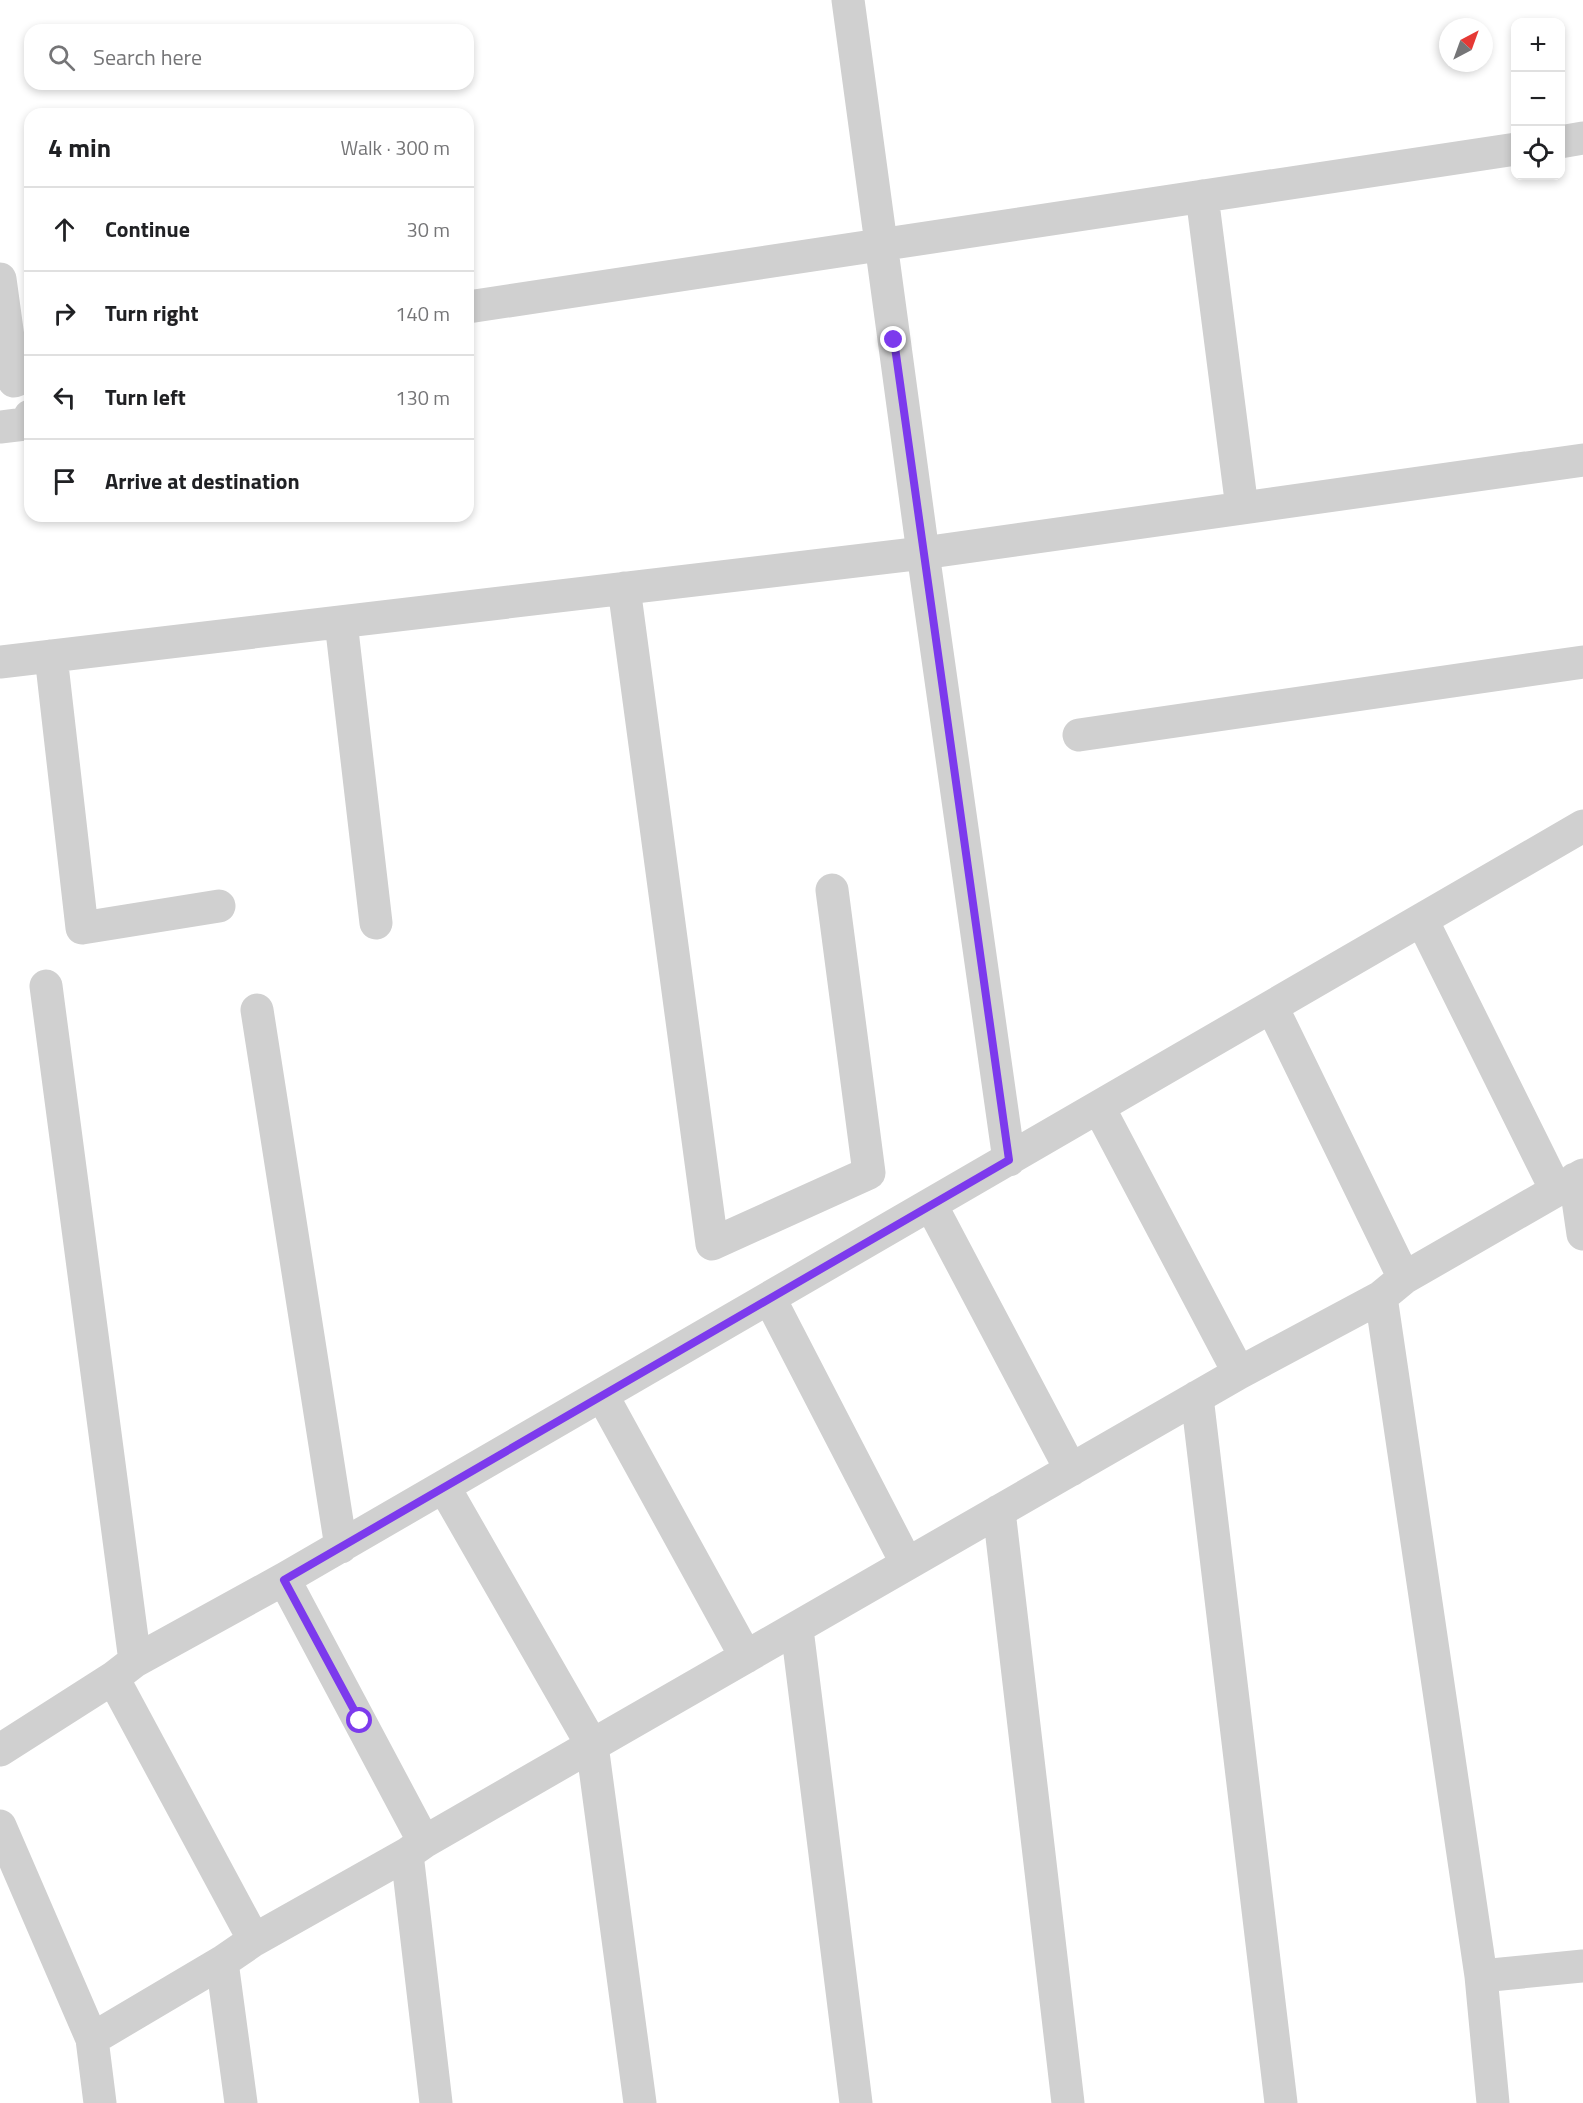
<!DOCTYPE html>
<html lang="en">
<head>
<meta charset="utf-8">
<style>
  body { margin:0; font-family:"Titillium Web",sans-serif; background:#f2f2f2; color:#202124 }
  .controls { position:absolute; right:18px; top:18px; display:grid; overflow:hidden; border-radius:12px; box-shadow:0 3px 9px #0003 }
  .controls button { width:54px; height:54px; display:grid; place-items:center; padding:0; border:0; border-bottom:2px solid #e0e0e0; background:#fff; color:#202124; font:30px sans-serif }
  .compass { position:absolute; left:1439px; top:18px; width:54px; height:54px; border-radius:50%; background:#fff; box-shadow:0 3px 9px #0003; rotate:41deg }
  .stop { position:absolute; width:18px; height:18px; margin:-14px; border:4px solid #7c3aed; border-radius:50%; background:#fff }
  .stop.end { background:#7c3aed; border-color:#fff; box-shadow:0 2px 6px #0008 }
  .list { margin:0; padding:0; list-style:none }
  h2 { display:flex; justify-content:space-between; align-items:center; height:78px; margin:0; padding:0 24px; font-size:26px }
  h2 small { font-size:20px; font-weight:400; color:#757577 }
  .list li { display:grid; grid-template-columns:39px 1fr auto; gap:18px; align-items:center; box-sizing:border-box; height:84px; padding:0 24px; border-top:2px solid #e0e0e0 }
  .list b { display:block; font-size:22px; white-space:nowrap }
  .list em { font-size:20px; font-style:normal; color:#757577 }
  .icon { flex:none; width:33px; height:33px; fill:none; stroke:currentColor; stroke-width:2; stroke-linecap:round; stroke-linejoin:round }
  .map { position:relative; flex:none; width:1583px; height:2103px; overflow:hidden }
  .search { position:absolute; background:#fff; box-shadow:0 3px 9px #0003; left:24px; top:24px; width:450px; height:66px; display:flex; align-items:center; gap:15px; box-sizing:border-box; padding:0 21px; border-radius:18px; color:#757577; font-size:22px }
  .panel { position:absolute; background:#fff; box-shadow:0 3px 9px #0003; left:24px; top:108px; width:450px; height:414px; border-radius:18px }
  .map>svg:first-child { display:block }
</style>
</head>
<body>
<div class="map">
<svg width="1583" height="2103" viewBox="0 0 1583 2103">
  <rect width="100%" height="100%" fill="#fff"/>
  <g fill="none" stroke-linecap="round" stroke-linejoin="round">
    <path stroke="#d0d0d0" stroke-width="33" d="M848,0L923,553L1009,1160
      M1560,142L1583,138
      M1202,196L1242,508
      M0,279L14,381L30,375
      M468,307L1516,149
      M0,427L25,424L30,416
      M624,588L712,1244L869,1173L832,890
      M341,622L376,923
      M51,656L82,928L219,906
      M0,662L923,553L1583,460
      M1079,735L1583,662
      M1422,920L1556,1190
      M46,986L135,1661
      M1272,1007L1404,1278
      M257,1010L341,1547
      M1099,1108L1239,1373
      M1575,1179L1583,1234
      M931,1205L1071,1470
      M1381,1297L1481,1976L1493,2103
      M770,1299L907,1564
      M602,1395L746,1657
      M1197,1397L1281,2103
      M444,1487L592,1745L640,2103
      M999,1511L1068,2103
      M284,1579L424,1842
      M797,1629L856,2103
      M113,1678L254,1940
      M0,1750L113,1678L135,1661L284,1579L1583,826
      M0,1826L92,2039L100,2103
      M407,1854L436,2103
      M222,1962L241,2103
      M1481,1976L1583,1966
      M92,2039L222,1962L254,1940L407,1854L424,1842L1239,1373L1381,1297L1404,1278L1583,1175"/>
  </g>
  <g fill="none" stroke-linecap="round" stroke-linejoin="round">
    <path stroke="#7c3aed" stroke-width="8" d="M360,1721L284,1580L1009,1160L894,340"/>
  </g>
</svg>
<div class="controls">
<button>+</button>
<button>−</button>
<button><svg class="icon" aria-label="locate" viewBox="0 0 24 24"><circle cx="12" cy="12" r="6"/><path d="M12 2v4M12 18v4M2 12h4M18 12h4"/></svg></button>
</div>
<svg class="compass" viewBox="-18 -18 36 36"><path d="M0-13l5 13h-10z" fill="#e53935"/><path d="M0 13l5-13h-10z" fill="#757577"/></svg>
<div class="stop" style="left:360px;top:1721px"></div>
<div class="stop end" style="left:894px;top:340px"></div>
<div class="search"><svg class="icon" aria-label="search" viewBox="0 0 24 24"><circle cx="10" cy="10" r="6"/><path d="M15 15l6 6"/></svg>Search here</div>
<section class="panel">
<h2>4 min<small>Walk · 300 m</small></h2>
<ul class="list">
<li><svg class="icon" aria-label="ahead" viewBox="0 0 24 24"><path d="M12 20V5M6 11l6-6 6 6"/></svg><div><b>Continue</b></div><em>30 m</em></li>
<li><svg class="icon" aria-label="right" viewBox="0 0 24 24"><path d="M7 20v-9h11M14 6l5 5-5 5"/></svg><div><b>Turn right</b></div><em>140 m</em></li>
<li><svg class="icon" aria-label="left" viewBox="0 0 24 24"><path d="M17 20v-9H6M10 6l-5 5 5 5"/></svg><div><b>Turn left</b></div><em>130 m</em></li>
<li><svg class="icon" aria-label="arrive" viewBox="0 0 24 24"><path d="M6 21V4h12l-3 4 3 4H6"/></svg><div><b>Arrive at destination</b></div></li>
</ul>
</section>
</div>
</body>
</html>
